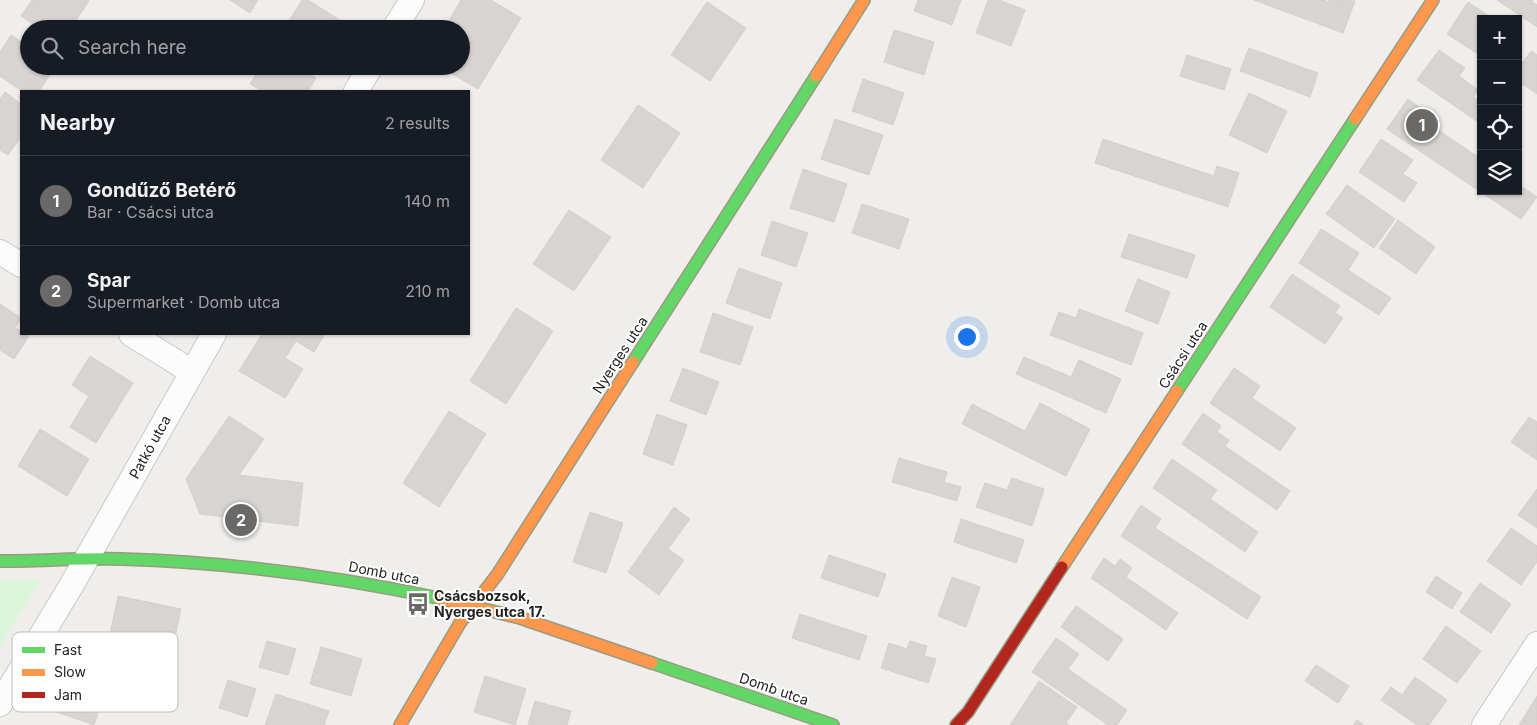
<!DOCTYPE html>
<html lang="en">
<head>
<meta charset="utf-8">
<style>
  body { margin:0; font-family:Inter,sans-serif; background:#20242c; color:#f1f3f6 }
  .controls { position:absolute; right:15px; top:15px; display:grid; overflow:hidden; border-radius:0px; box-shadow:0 1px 4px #0004 }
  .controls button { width:45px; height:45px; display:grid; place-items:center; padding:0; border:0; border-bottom:1px solid #363941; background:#171b24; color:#f1f3f6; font:25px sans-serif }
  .you { position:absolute; left:966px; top:336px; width:18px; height:18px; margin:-12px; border:4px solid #fff; border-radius:50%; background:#1a73e8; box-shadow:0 0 0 8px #1a73e833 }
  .badge { display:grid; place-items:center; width:32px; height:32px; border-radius:50%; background:#6a6968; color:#fff; font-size:16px; font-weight:700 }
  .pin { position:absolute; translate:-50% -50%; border:2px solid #fff; box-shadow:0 1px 5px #0006 }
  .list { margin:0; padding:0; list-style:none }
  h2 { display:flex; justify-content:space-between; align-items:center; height:65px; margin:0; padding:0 20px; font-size:21px }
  h2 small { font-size:16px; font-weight:400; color:#9ea1a6 }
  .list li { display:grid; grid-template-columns:32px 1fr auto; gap:15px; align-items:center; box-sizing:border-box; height:90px; padding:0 20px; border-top:1px solid #363941 }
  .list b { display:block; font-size:19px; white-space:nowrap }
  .list p { margin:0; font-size:16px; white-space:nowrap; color:#9ea1a6 }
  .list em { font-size:16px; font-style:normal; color:#9ea1a6 }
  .icon { flex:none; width:28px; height:28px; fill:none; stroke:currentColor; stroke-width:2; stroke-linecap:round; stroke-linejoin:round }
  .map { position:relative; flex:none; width:1537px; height:725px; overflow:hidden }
  .search { position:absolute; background:#171b24; box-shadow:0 1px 4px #0004; left:20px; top:20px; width:450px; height:55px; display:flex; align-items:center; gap:12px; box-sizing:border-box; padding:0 18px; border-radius:28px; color:#9ea1a6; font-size:19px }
  .panel { position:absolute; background:#171b24; box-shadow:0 1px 4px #0004; left:20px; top:90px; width:450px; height:245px; border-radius:0px }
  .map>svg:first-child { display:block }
</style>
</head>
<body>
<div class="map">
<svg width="1537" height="725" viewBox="0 0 1537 725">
  <rect width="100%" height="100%" fill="#f0eeeb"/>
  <path fill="#daf5da" d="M0,580H40L0,647Z"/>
  <path fill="#d7d4d2" stroke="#d3d0cc" d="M32,0H88L89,1L70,29H40L21,16Z
    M230,0H258L250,13Z
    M302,0H308L346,24L343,29H284Z
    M461,0H491L521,18L478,89L439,66H461V29H444Z
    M918,0H961L952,25L914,11Z
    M988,0H999L1025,10L1011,46L976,33Z
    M1254,0H1323L1329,2V0L1355,1L1343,33Z
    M1497,0H1533L1532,2L1537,5V27Z
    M707,2L746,28L710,81L671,55Z
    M1468,2L1493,19H1481V56L1447,34Z
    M894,30L934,42L924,75L884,62Z
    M11,35L29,47V66H56L39,91H22L0,76V52Z
    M1249,48L1318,73L1310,97L1240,71Z
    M1439,50L1465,68L1459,76L1478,90L1473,97L1481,102V124L1417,80Z
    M1531,51L1537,55V94L1518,81V69Z
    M1187,55L1231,69L1224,90L1180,76Z
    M261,66H298L316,78L308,91H262L250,84Z
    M863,79L904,93L893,125L852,111Z
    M5,92L21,104V137L8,155L0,150V99Z
    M1249,93L1287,111L1267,153L1229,135Z
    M1408,99L1440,121L1435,128L1481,159V191H1518V184L1537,197L1521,219L1387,129Z
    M638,105L680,133L643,188L601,160Z
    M835,119L883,135L869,175L821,159Z
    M1103,139L1214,176L1217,166L1239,173L1228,207L1095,163Z
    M1381,139L1413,160L1403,174L1417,183L1404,202L1359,172Z
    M803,169L847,184L834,222L790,208Z
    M1347,185L1395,219L1374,248L1326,214Z
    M862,204L909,219L899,249L852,233Z
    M569,210L611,237L574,291L533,264Z
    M1398,220L1435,247L1416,274L1379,248Z
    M772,221L808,233L796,267L761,255Z
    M1321,229L1359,253L1348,270L1391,298L1379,315L1299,263Z
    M1129,234L1195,255L1187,278L1121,257Z
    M739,268L782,283L770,319L726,303Z
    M1292,274L1340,306L1335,313L1343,318L1325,344L1270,307Z
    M1138,279L1170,292L1158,324L1125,311Z
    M0,304L21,318L15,328L21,331V334L29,336L14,359L0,350Z
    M516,308L553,331L506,404L470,381Z
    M1079,309L1143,333L1131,365L1050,335L1059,312L1076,318Z
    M713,313L753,327L740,365L700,352Z
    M262,334H325L314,352L296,341L285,358L303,369L285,398L239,371Z
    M90,356L133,383L96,443L70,427L89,396L72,385Z
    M1024,357L1071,377L1079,360L1121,379L1106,413L1016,374Z
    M683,368L719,382L706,415L670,401Z
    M1234,368L1260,386L1252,398L1296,428L1280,451L1210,403Z
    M1040,403L1090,429L1066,476L962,424L972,404L1025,431Z
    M449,411L486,434L439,507L403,483Z
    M1203,413L1221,426L1217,432L1229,440L1225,446L1290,491L1277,510L1182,444Z
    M657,414L687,425L673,465L643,454Z
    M229,416L264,439L239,475L303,483L298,526L200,514L186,479Z
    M1529,417L1537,422V460L1511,442Z
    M40,429L89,459L67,496L18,466Z
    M899,458L947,472L944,482L961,487L957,501L892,482Z
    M1172,459L1217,490L1210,499L1258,532L1245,552L1153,488Z
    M1012,478L1044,489L1032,526L976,507L985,483L1007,490Z
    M1537,489V528L1518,515Z
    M1141,505L1161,519L1155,528L1261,597L1247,619L1121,536Z
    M674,507L690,519L668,549L684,560L659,595L628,572Z
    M590,512L623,523L606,573L573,562Z
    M961,519L1024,540L1016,563L954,542Z
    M1511,528L1537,546V562L1521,585L1487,561Z
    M829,555L886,574L878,597L821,578Z
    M1104,558L1115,566L1120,559L1132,568L1126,577L1178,613L1166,630L1091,578Z
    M1436,576L1462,593L1452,609L1426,592Z
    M952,577L980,587L966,627L938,616Z
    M1480,583L1511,604L1491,633L1460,612Z
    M118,596L181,609L173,646L160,643L154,670L105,659Z
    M1076,606L1123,639L1108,661L1061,627Z
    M800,614L867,636L859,660L792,638Z
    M1446,626L1481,651L1457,683L1423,659Z
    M1056,638L1079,654L1068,669L1127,710L1117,725H1108L1032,672Z
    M267,641L296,649L288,675L259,667Z
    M910,641L927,646L924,656L936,659L928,683L881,668L889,643L907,649Z
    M321,647L362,659L351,696L310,684Z
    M1316,665L1349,686L1338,703L1305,681Z
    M64,670L107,685L94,725L51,710Z
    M485,676L526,689L515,725L474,712Z
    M1415,677L1447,700L1429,725H1417L1381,700L1391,687L1402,695Z
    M228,680L256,689L247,717L219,708Z
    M1039,681L1077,707L1066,723L1069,725H1010Z
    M276,694L329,711L324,725H265Z
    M1537,696V725H1519Z
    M535,701L571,711L567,725H528Z
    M1357,720L1364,725H1353Z"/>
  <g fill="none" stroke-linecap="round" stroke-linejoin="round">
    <defs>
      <path id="street" d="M394,29L412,0
        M356,91L371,66
        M0,252L21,265
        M131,334L192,372
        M0,704L71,586L214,334
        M1484,725L1537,644"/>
      <path id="fast" d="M633,362L816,76
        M1177,391L1355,119
        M0,561C40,561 81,558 121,559C228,562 334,576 438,598
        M652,663L833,725"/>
      <path id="slow" d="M816,76L864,0
        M1355,119L1433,0
        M1062,567L1177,391
        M438,598L520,618L652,663
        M400,725L460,623L497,575L633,362"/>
      <path id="jam" d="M956,725L968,712L1062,567"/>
    </defs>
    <use href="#street" stroke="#c9c8c7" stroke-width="26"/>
    <use href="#fast" stroke="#999a82" stroke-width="14"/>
    <use href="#slow" stroke="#999a82" stroke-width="14"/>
    <use href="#jam" stroke="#999a82" stroke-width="14"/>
    <use href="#street" stroke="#fdfcfc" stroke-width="24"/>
    <use href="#fast" stroke="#63d668" stroke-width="11"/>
    <use href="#slow" stroke="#ff974d" stroke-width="11"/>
    <use href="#jam" stroke="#b3261e" stroke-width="11"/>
  </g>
  <defs>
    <symbol id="bus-bare" viewBox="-9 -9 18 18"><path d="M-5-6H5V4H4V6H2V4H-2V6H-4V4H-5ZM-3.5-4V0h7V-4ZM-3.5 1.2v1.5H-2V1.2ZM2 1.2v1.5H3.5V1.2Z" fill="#6a6968" stroke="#fff" stroke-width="2.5" paint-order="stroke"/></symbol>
  </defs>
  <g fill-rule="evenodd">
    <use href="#bus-bare" x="402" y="588" width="32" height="32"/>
  </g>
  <g text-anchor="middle" stroke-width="4" stroke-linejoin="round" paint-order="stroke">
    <g font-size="14" fill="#222" stroke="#fff">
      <text transform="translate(620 355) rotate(-57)" y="5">Nyerges utca</text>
      <text transform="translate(1183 355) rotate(-57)" y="5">Csácsi utca</text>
      <text transform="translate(150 447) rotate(-61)" y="5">Patkó utca</text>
      <text transform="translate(384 573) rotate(11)" y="5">Domb utca</text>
      <text transform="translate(774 689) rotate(19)" y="5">Domb utca</text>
    </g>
    <g font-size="14" font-weight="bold" fill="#222" stroke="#fff" text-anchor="start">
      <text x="434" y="601">Csácsbozsok,<tspan x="434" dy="16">Nyerges utca 17.</tspan></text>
    </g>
  </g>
  <rect x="12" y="632" width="166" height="80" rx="8" fill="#fff" stroke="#bdbdbd" stroke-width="1"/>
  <rect x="22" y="647" width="23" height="6" fill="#63d668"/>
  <rect x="22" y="669" width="23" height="7" fill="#ff974d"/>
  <rect x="22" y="692" width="23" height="6" fill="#b3261e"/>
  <g font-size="14" fill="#222">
    <text x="54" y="655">Fast</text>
    <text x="54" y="677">Slow</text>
    <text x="54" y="700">Jam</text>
  </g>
</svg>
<div class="controls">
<button>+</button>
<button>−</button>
<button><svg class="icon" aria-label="locate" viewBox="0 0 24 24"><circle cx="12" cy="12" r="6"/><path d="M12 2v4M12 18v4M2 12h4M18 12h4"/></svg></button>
<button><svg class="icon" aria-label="layers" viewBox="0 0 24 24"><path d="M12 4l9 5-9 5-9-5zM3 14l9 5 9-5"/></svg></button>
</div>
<div class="you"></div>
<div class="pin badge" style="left:1422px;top:125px">1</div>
<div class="pin badge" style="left:241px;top:520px">2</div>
<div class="search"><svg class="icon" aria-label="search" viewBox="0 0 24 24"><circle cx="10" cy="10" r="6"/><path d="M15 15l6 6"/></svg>Search here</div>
<section class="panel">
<h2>Nearby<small>2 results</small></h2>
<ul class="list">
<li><span class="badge">1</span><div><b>Gondűző Betérő</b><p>Bar · Csácsi utca</p></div><em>140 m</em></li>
<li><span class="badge">2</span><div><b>Spar</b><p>Supermarket · Domb utca</p></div><em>210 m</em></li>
</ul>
</section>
</div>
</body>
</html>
